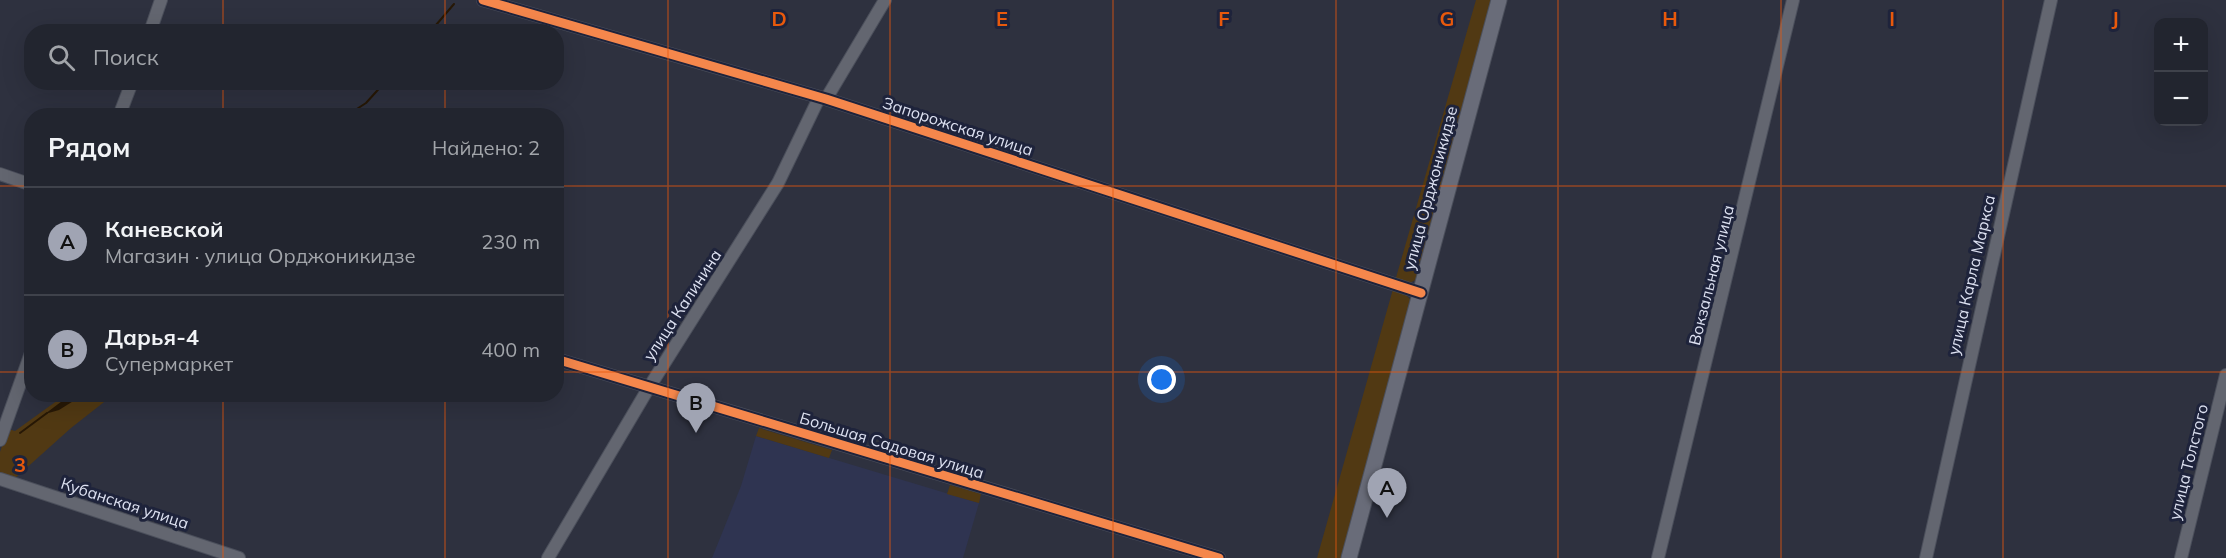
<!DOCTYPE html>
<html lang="ru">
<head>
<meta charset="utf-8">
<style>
  body { margin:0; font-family:Mulish,sans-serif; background:#2a2d37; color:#f1f3f6 }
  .controls { position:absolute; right:18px; top:18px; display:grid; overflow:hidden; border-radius:12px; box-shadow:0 6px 24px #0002 }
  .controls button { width:54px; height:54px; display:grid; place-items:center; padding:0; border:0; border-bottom:2px solid #3f424b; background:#22252f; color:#f1f3f6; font:30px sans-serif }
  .you { position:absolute; left:1162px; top:380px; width:21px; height:21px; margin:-15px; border:4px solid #fff; border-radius:50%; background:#1a73e8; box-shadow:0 0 0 9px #1a73e833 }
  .badge { display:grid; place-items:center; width:39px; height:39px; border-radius:50%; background:#a0a4b3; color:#111; font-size:20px; font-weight:700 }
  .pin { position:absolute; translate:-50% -50px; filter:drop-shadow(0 2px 3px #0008) }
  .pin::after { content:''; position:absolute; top:32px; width:21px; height:18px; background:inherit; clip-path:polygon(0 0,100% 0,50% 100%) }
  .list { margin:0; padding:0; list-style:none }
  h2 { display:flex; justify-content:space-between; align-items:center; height:78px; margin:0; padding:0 24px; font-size:26px }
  h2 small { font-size:20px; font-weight:400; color:#a2a5aa }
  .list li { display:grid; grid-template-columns:39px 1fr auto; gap:18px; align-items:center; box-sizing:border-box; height:108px; padding:0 24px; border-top:2px solid #3f424b }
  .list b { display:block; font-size:22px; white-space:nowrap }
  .list p { margin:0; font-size:20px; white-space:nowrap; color:#a2a5aa }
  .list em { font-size:20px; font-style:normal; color:#a2a5aa }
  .icon { flex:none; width:33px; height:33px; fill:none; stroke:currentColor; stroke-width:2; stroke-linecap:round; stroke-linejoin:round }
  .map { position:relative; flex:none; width:2226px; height:558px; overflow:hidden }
  .search { position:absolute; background:#22252f; box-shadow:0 6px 24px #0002; left:24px; top:24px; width:540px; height:66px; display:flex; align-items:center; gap:15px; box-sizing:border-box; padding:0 21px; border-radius:24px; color:#a2a5aa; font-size:22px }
  .panel { position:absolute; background:#22252f; box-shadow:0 6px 24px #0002; left:24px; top:108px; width:540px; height:294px; border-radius:24px }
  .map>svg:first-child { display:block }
</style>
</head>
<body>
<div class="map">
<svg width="2226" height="558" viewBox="0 0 2226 558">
  <rect width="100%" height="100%" fill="#2e313f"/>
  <path fill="#2f3451" d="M756,436L979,503L963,558H712L741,486Z"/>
  <path fill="#513913" d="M1476,0H1492L1418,279L1407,284L1395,281Z
    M1393,289L1404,293L1412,301L1343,558H1317Z
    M65,395H113L71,428L13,480L0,476V452L8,429L15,431Z
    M759,428L832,450L829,458L756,436Z
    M950,485L981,494L979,503L947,494Z"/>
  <path fill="#271806" d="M70,395H83L59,410L45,414Z"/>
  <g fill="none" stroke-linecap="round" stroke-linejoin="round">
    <path stroke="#271806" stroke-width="2" d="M430,32L454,4
      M346,116L366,103L385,82
      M20,433L47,413"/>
    <defs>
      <path id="minor" d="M483,0L826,99L1421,293
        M150,32L161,0
        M826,99L885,0
        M119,116L132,82
        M0,174L32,185
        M556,359L1219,558
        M0,440L32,350
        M0,479L239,558
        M548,558L648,389L778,183L819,98
        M1658,558L1793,0
        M1926,558L2051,0
        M2181,558L2226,375"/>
      <path id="major" d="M1349,558L1499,0"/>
    </defs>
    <use href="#minor" stroke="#4b4f5b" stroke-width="14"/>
    <use href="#major" stroke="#4b4f5b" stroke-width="17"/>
    <use href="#minor" stroke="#636670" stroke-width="12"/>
    <use href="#major" stroke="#696c79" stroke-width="15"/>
    <defs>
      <path id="cycleway" d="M483,0L826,99L1421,293
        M556,359L1219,558"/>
    </defs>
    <use href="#cycleway" stroke="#1e233b" stroke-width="13"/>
    <use href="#cycleway" stroke="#f5874c" stroke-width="9"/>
  </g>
  <path fill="none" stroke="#e8590c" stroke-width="1.5" stroke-opacity="0.55" d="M223,0V32M445,0V32M668,0V558M890,0V558M1113,0V558M1336,0V558M1558,0V558M1781,0V558M2003,0V558M223,82V116M445,82V116M0,186H32M556,186H2226M0,372H32M556,372H2226M223,394V558M445,394V558"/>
  <g text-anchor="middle" stroke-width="6" stroke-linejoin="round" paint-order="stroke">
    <g font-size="16" fill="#dee2f2" stroke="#1e233b">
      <text transform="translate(958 126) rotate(18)" y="6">Запорожская улица</text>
      <text transform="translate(1430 188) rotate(-75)" y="6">улица Орджоникидзе</text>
      <text transform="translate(1711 275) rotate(-76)" y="6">Вокзальная улица</text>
      <text transform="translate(1971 275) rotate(-77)" y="6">улица Карла Маркса</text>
      <text transform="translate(682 305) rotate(-57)" y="6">улица Калинина</text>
      <text transform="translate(892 445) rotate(17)" y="6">Большая Садовая улица</text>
      <text transform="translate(2188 462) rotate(-76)" y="6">улица Толстого</text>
      <text transform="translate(125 503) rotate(18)" y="6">Кубанская улица</text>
    </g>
  </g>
  <g font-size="20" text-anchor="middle" font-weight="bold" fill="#e8590c" stroke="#1e233b" stroke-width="6" stroke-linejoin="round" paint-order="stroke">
    <text x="779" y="26">D</text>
    <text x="1002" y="26">E</text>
    <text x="1224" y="26">F</text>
    <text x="1447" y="26">G</text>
    <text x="1670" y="26">H</text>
    <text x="1892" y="26">I</text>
    <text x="2115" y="26">J</text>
    <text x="20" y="472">3</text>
  </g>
</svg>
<div class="controls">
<button>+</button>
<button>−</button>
</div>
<div class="you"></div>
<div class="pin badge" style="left:1387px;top:518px">A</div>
<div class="pin badge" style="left:696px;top:433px">B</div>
<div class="search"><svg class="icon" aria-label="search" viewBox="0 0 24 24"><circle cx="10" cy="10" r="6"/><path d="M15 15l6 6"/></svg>Поиск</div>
<section class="panel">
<h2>Рядом<small>Найдено: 2</small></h2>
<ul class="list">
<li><span class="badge">A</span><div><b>Каневской</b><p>Магазин · улица Орджоникидзе</p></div><em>230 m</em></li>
<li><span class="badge">B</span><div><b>Дарья-4</b><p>Супермаркет</p></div><em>400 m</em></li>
</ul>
</section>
</div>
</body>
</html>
